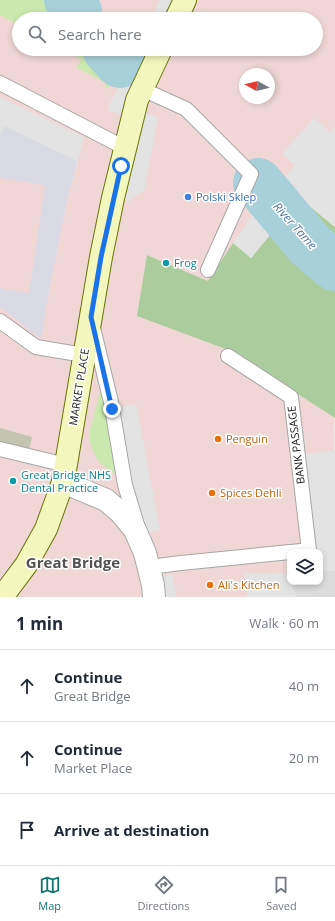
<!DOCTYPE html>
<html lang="en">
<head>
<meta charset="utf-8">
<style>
  body { margin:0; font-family:"Open Sans",sans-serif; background:#f2f2f3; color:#1f2937 }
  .controls { position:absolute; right:12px; bottom:12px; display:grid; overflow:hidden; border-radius:8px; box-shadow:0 2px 6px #0003 }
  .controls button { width:36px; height:36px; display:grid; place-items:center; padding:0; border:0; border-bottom:1px solid #e0e1e3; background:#fff; color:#1f2937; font:20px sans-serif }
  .compass { position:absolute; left:239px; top:68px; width:36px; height:36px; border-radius:50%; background:#fff; box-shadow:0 2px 6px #0003; rotate:278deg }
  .stop { position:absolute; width:12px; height:12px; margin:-9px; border:3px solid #1a73e8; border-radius:50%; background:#fff }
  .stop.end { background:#1a73e8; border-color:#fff; box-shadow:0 1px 4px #0008 }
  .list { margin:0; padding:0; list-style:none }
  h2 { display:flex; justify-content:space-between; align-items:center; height:52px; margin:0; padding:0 16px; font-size:17px }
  h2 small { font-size:13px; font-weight:400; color:#747a83 }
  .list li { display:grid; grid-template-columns:26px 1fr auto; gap:12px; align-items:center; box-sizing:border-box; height:72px; padding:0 16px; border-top:1px solid #e0e1e3 }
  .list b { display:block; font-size:15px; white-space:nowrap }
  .list p { margin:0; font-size:13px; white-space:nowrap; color:#747a83 }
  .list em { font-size:13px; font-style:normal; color:#747a83 }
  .icon { flex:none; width:22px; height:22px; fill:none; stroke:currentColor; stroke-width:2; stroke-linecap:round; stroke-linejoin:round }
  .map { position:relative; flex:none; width:335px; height:597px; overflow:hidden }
  .search { position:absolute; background:#fff; box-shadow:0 2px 6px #0003; left:12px; right:12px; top:12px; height:44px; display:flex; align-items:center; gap:10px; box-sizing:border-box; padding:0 14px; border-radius:22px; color:#747a83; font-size:15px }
  .sheet { height:268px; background:#fff }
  nav { display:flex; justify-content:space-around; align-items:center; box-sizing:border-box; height:56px; border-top:1px solid #e0e1e3; background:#fff; font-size:11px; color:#747a83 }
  nav a { display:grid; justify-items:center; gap:2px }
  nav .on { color:#0f766e }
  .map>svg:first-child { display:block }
</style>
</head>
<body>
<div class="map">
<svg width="335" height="597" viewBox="0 0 335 597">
  <rect width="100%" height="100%" fill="#f0ede6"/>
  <path fill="#dddcdc" d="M320,571H335V597H297L285,573H290V582H320Z"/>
  <path fill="#f0d7d6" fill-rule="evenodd" d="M0,0H335V227L268,171L249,194L279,224L251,258L233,244L208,281L147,255L199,339L231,351L334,417L335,571H320V552H290V573H286L297,597H0ZM19,19H316V49H19ZM245,74H269V98H245Z"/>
  <path fill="#c4c4b2" d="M0,428L32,437L29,451L0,444Z"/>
  <path fill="#cbe8ae" d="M0,0H69L77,12L78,19H19V25L0,15Z
    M63,49H107L120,63L108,88L104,86L106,83L77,68L81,59Z
    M102,384L117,476L99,462L93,452L90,442V430Z"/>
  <path fill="#abcd9d" d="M69,0H91L105,19H78L77,11Z
    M268,171L335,227V418L231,351L137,316L147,255L208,281L233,243L251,258L279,224L249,194Z"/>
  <path fill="#e3e3e3" d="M160,0H185L176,19H151Z
    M136,49H161L134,110L158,117L144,190L128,201L113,198L133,117L107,110Z
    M0,97L84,137L72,183L0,155Z
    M314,118L330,132L335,126V227L280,182L295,165L282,154Z
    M259,205L279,224L251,258L233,243Z
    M136,404L160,530L140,534L112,409Z
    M335,450V571H320V552H309L298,455Z
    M285,573L297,597H247L245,574Z
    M173,574L176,597H154L151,578Z"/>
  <path fill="#dadae5" d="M4,126L77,161L67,201L47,301L42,335L40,337L37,336L0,307V288L29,293L45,185L0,178V135Z"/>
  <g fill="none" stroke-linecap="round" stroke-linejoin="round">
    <path stroke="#a8d0db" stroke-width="50" d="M69,0L77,12L78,19
      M107,49L120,63
      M258,183L309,244L331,263L335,266"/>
    <defs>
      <path id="service" d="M0,83L125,148
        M142,89L186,109L251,174L208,270
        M0,321L36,347L84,355
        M93,328L111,402L125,485L138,528
        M228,356L291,397L309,550L292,552
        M0,449L66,465
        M149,567L181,563L290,552"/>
      <path id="tertiary" d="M63,482L106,500L121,513L135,530L145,553L153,585L154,597"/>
      <path id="secondary" d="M176,19L185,0
        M2,597L26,565L46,529L63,482L101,257L113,198L137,100L161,49"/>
    </defs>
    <use href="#service" stroke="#a6a6a6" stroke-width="16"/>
    <use href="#tertiary" stroke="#a6a6a6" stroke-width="24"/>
    <use href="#secondary" stroke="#687409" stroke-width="24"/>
    <use href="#service" stroke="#fff" stroke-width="14"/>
    <use href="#tertiary" stroke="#fff" stroke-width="22"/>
    <use href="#secondary" stroke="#f4f7bd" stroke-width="22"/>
  </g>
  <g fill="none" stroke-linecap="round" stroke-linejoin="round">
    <path stroke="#1a73e8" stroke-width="5" d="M112,409L91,317L101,257L121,166"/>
  </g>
  <circle fill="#3f7fe0" stroke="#fff" stroke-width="1.5" cx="188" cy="197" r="4"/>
  <g fill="#0f9aa8" stroke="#fff" stroke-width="1.5">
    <circle cx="166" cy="263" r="4"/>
    <circle cx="13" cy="481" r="4"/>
  </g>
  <g fill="#e8710a" stroke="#fff" stroke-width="1.5">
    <circle cx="218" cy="439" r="4"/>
    <circle cx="212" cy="493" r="4"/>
    <circle cx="210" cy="585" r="4"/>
  </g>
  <g text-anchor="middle" stroke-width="3" stroke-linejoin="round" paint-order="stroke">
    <g font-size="11" fill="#366cbe" stroke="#fff" text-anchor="start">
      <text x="196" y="201">Polski Sklep</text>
    </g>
    <g font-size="11" fill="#0d838f" stroke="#fff" text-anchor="start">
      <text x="174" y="267">Frog</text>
      <text x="21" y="479">Great Bridge NHS<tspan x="21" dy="13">Dental Practice</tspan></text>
    </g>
    <g font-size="11" fill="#1f1f1f" stroke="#fff">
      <text transform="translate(79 387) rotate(-81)" y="4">MARKET PLACE</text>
      <text transform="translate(296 445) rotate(-97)" y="4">BANK PASSAGE</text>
    </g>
    <g font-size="11" fill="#c56008" stroke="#fff" text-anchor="start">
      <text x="226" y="443">Penguin</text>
      <text x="220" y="497">Spices Dehli</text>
      <text x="218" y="589">Ali's Kitchen</text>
    </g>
    <g font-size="12" font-style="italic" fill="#4c79a4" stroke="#fff">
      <text transform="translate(295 226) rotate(48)" y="4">River Tame</text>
    </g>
    <g font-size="15" font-weight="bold" fill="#525252" stroke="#fff">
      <text x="73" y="568">Great Bridge</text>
    </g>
  </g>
</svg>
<div class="controls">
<button><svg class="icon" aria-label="layers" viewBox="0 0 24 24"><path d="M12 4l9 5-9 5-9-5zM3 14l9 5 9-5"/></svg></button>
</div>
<svg class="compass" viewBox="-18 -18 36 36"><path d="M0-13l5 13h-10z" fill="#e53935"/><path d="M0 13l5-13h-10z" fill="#747a83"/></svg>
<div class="stop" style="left:121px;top:166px"></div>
<div class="stop end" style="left:112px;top:409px"></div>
<div class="search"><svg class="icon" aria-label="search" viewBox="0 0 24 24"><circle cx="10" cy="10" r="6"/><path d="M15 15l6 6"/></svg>Search here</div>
</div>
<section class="sheet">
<h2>1 min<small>Walk · 60 m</small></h2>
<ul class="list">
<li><svg class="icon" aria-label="ahead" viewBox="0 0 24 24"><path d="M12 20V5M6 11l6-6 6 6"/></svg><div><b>Continue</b><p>Great Bridge</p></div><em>40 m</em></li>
<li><svg class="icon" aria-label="ahead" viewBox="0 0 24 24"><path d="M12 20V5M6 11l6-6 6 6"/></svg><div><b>Continue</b><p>Market Place</p></div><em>20 m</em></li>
<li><svg class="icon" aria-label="arrive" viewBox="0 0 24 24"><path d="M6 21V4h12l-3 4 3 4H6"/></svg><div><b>Arrive at destination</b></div></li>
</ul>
</section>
<nav>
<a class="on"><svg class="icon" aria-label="map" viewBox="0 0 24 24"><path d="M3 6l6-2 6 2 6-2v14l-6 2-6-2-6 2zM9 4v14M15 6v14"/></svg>Map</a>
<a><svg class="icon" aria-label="directions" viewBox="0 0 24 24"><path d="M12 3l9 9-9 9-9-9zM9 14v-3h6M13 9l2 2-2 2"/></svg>Directions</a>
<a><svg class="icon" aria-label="saved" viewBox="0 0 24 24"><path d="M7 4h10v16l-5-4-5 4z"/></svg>Saved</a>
</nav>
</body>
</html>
